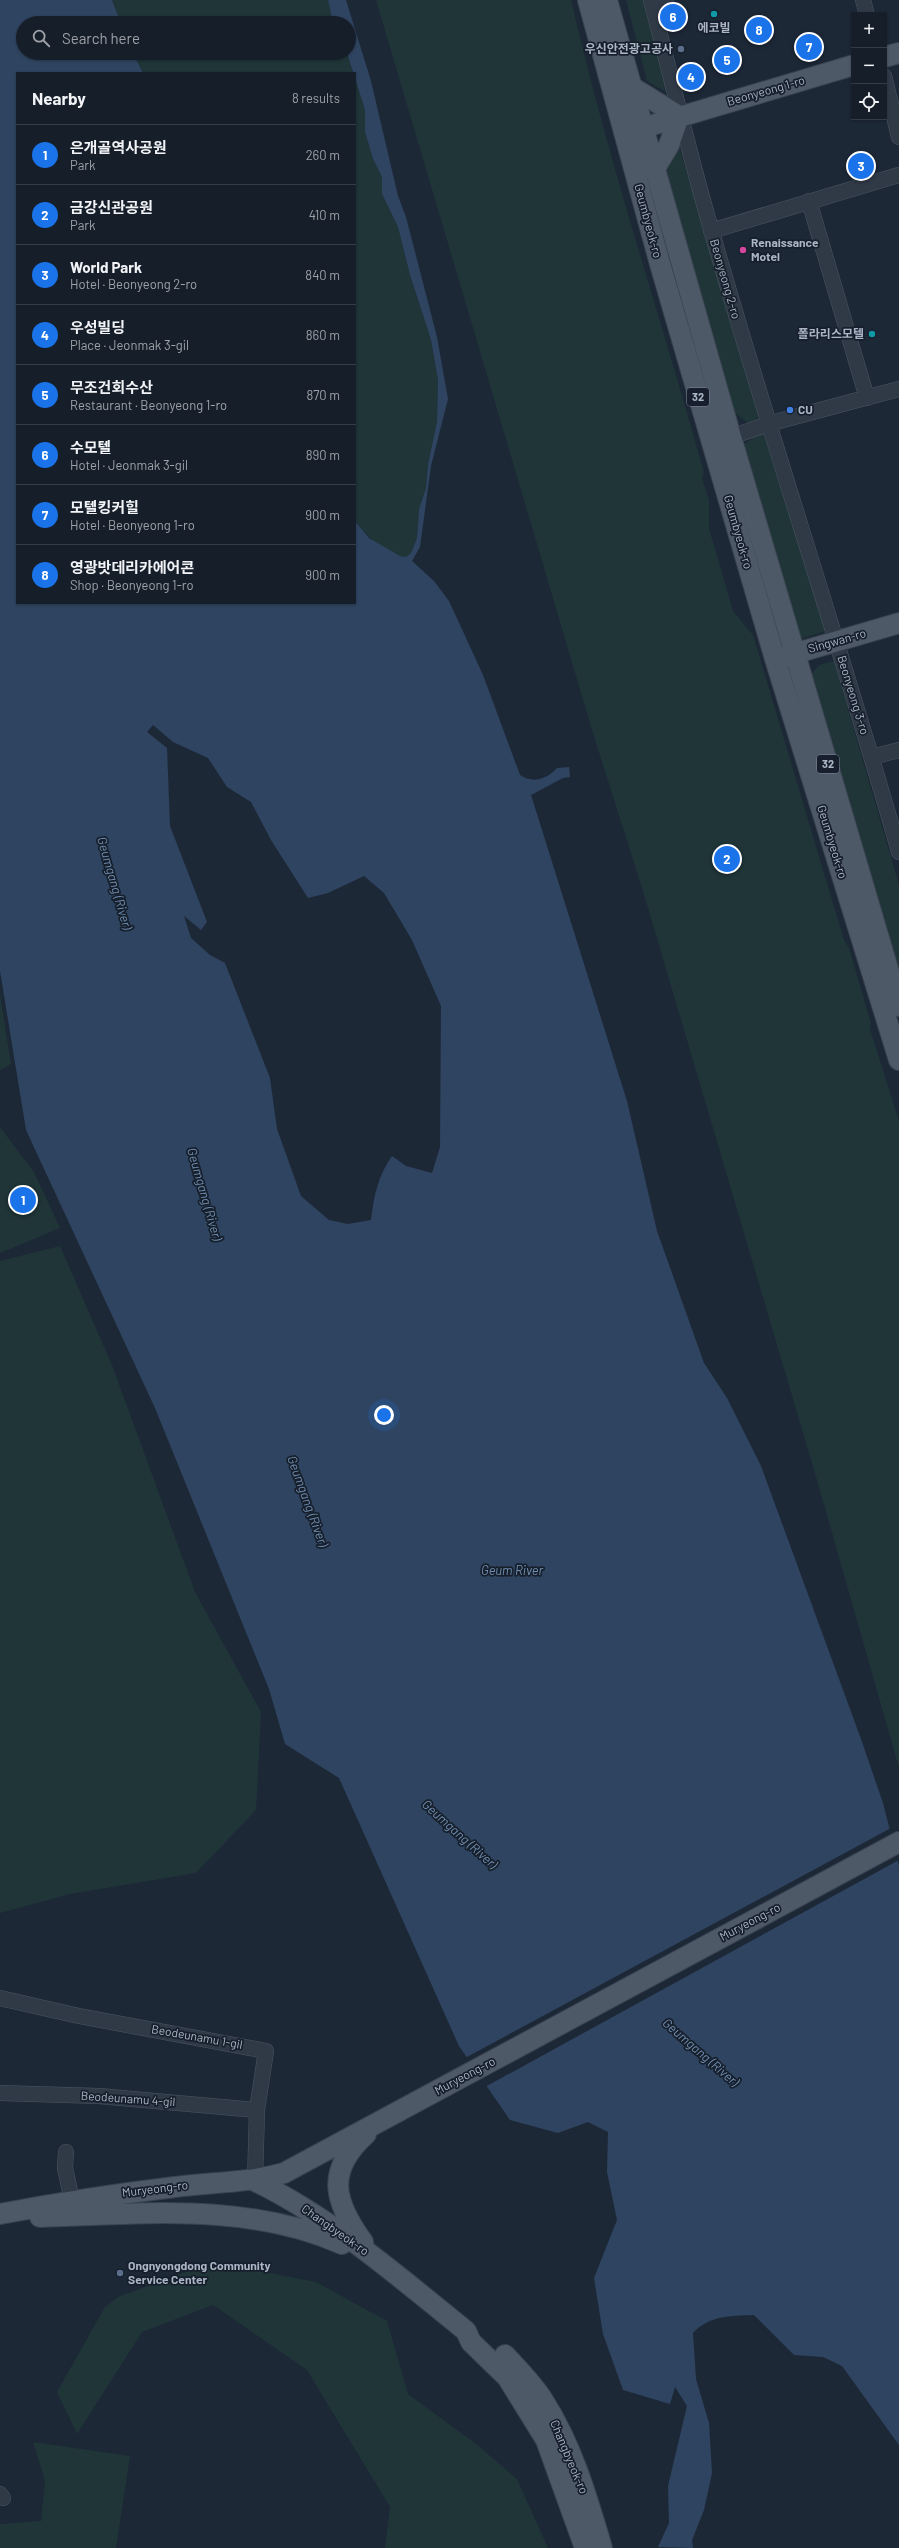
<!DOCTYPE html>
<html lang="en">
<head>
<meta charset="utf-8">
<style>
  body { margin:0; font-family:Barlow,"Noto Sans KR",sans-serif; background:#1f2731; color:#f1f3f6 }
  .controls { position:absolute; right:12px; top:12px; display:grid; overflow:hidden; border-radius:0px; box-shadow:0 1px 3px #0004 }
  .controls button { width:36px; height:36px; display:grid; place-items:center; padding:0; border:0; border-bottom:1px solid #353c46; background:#161e29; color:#f1f3f6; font:20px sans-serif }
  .you { position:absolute; left:384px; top:1415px; width:14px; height:14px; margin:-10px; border:3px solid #fff; border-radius:50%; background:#1a73e8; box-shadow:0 0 0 6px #1a73e833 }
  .badge { display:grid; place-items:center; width:26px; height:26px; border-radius:50%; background:#1a73e8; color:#fff; font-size:13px; font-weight:700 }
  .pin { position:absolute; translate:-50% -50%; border:2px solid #fff; box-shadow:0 1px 4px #0006 }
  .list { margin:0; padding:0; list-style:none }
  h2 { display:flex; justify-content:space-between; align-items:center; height:52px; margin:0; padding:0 16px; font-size:17px }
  h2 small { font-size:13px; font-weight:400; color:#9ea2a8 }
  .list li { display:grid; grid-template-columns:26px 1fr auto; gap:12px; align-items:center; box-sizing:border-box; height:60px; padding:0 16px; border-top:1px solid #353c46 }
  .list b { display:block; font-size:15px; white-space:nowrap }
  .list p { margin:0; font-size:13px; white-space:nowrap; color:#9ea2a8 }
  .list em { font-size:13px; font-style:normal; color:#9ea2a8 }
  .icon { flex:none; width:22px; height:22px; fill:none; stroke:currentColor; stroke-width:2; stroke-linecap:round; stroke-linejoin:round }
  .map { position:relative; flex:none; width:899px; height:2548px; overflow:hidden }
  .search { position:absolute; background:#161e29; box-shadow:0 1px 3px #0004; left:16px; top:16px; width:340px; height:44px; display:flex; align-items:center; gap:10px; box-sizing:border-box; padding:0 14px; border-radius:22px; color:#9ea2a8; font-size:15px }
  .panel { position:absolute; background:#161e29; box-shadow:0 1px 3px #0004; left:16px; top:72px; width:340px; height:532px; border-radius:0px }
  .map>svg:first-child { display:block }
</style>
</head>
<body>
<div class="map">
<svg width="899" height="2548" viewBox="0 0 899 2548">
  <rect width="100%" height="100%" fill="#1d2837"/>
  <path fill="#1f3538" d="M112,0H328L333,23H121Z
    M376,0H571C608,160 660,315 704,472L702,478L709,500V529L713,542L733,611L753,635L844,940L849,948L871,1023L870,1029L899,1121V1768L819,1487L643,891L592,730Z
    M626,0H646L668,86L666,92L647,81Z
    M133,53H347L353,73H143Z
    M355,78L365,110V132L373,159L382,177V194L398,227L410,275L431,340L438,380L437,421L428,464L426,488L419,509L417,538L411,553L406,557C386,556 367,536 355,521Z
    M679,146L761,414L756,420L748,423L734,412L660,169Z
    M763,431L826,631L800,639L740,447Z
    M834,661L899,885V972L810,676L819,665Z
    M0,994L11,1064L0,1070Z
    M0,1127L34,1172L60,1228L0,1253Z
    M60,1246L112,1365L195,1592L261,1712L256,1810L196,1873L70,1894L0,1913V1261Z
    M213,2262L316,2282L387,2321L408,2394L476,2444L517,2479L548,2548H385L390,2507L307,2370L213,2305L142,2332L77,2434L57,2392L105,2307L118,2297Z
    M33,2442L130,2456L116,2548H0V2524L41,2521L45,2481Z"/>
  <path fill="#2f4460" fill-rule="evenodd" d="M0,0H112L121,23H23V53H133L143,73H17V603H355V521L369,538L400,556L406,557L411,553L417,538L419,509L426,488L428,464L437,421L438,380L431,340L410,275L398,227L382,194V177L373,159L365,132V110L347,53H349V23H333L328,0H346L371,81L398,196L406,217L437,337L448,399L431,466L420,547L412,561L434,581L449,601L483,675L520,775C533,784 547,779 557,768L569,767L570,777L563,778L531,795L627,1101L657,1231L704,1363L727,1398L761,1466L861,1739L883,1803L899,1866V2445L842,2366L823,2357L794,2355L754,2315C730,2316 710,2315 693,2333L696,2379L709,2423L712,2473L704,2510L692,2540L693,2548L658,2547L669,2523L668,2486L687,2406L675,2387L670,2404L623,2390L603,2334L594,2278L617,2220L607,2172L608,2132L588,2122L558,2133L510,2120L459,2046L339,1778L285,1744L269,1689L155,1408L26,1130L0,971ZM153,725L173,742L208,758L227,787L251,802L271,840L308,898L328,893L364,876L384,893L412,940L441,1006L440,1147L432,1173L406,1166L392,1156C378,1176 374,1195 371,1220L348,1224L329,1220L301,1196L277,1129L270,1078L225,963L210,955L191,938L184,916L201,930L207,922L170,826L167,748L147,732Z"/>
  <path fill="#1d2837" d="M891,1828L899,1860L485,2087L465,2058Z"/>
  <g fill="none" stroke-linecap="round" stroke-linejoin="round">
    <defs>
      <path id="minor" d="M651,0C671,76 689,153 711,229C770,437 840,643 899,852
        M863,0L867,15
        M652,4L666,0
        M884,76L899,137
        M809,201L867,398
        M711,231L899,175
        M731,437L768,424L899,389
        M872,757L899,750
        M0,1998L79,2016L266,2051L257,2110L255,2181
        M0,2093L99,2096L257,2110
        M66,2152L65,2168L72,2201
        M0,2494L3,2498"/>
      <path id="major" d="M588,0L660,264L775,659L899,1060
        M607,0L731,437L899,1006
        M884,57L899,53
        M630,86L679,116L669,145L654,170
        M629,132L854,65
        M783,657L899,623
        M255,2181C333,2219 399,2277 466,2331L471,2342L507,2377L546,2440L585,2548
        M0,2214C58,2203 116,2194 175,2187C212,2182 247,2183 284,2173L899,1842
        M40,2217C141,2214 246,2202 342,2244
        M363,2242C334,2202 325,2171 366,2134
        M505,2355C518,2369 533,2384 543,2400C572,2445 587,2497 602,2548"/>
    </defs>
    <use href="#minor" stroke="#4b5562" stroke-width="16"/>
    <use href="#major" stroke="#3a4350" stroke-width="22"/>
    <use href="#minor" stroke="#303a47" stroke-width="15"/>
    <use href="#major" stroke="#4e5968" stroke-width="20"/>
  </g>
  <g fill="#0f9aa8" stroke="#161f2b" stroke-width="1.5">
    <circle cx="714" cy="14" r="4"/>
    <circle cx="872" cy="334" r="4"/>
  </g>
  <g fill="#5c6f8a" stroke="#161f2b" stroke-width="1.5">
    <circle cx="681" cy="49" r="4"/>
    <circle cx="120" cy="2273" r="4"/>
  </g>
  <circle fill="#d1479c" stroke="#161f2b" stroke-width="1.5" cx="743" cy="250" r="4"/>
  <circle fill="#3f7fe0" stroke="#161f2b" stroke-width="1.5" cx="790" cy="410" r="4"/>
  <g text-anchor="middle" stroke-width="3.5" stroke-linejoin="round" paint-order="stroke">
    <g fill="#161f2b" stroke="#7e8897" stroke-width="1">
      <rect x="687" y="388" width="22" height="18" rx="3"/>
      <rect x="817" y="755" width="22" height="18" rx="3"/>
    </g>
    <g font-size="11" font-weight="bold" fill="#aab5c5">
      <text x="698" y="401">32</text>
      <text x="828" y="768">32</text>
    </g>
    <g font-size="12" font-weight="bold" fill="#aab5c5" stroke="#161f2b" text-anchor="start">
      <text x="714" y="32" text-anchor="middle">에코빌</text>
      <text x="673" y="53" text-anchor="end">우신안전광고공사</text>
      <text x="751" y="247">Renaissance<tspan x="751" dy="14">Motel</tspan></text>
      <text x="864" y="338" text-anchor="end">폴라리스모텔</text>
      <text x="798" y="414">CU</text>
      <text x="128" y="2270">Ongnyongdong Community<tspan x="128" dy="14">Service Center</tspan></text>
    </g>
    <g font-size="12" fill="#aab5c5" stroke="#161f2b">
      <text transform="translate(766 91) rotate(-16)" y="4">Beonyeong 1-ro</text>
      <text transform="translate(648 221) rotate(75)" y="4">Geumbyeok-ro</text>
      <text transform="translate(725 279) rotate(74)" y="4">Beonyeong 2-ro</text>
      <text transform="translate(738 532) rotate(74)" y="4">Geumbyeok-ro</text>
      <text transform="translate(837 641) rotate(-16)" y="4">Singwan-ro</text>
      <text transform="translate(853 695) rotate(73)" y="4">Beonyeong 3-ro</text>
      <text transform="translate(832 842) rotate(73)" y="4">Geumbyeok-ro</text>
      <text transform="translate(750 1922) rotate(-28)" y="4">Muryeong-ro</text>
      <text transform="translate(197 2037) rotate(10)" y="4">Beodeunamu 1-gil</text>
      <text transform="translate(465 2076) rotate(-28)" y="4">Muryeong-ro</text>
      <text transform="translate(128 2099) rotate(4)" y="4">Beodeunamu 4-gil</text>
      <text transform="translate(155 2189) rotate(-7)" y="4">Muryeong-ro</text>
      <text transform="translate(335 2230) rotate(35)" y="4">Changbyeok-ro</text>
      <text transform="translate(569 2457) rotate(67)" y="4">Changbyeok-ro</text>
    </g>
    <g font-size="13" font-style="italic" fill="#6f8db0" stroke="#161f2b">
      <text transform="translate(115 883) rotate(74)" y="5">Geumgang (River)</text>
      <text transform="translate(205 1194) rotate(74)" y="5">Geumgang (River)</text>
      <text transform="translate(308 1501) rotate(70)" y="5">Geumgang (River)</text>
      <text x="512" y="1575">Geum River</text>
      <text transform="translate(460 1834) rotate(42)" y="5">Geumgang (River)</text>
      <text transform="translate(701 2052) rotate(41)" y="5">Geumgang (River)</text>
    </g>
  </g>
</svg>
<div class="controls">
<button>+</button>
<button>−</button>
<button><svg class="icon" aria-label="locate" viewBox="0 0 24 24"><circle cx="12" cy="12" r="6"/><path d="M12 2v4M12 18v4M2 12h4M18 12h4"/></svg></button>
</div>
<div class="you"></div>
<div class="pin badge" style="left:23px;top:1200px">1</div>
<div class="pin badge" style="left:727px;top:859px">2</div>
<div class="pin badge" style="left:861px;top:166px">3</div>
<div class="pin badge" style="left:691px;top:77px">4</div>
<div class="pin badge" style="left:727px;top:60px">5</div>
<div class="pin badge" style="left:673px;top:17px">6</div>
<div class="pin badge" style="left:809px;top:47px">7</div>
<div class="pin badge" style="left:759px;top:30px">8</div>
<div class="search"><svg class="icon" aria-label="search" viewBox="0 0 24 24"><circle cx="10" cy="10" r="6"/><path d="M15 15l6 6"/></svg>Search here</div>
<section class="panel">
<h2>Nearby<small>8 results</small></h2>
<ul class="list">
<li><span class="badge">1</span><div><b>은개골역사공원</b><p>Park</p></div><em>260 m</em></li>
<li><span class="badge">2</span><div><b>금강신관공원</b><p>Park</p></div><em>410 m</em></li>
<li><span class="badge">3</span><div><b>World Park</b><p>Hotel · Beonyeong 2-ro</p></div><em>840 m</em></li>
<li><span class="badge">4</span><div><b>우성빌딩</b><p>Place · Jeonmak 3-gil</p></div><em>860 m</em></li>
<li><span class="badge">5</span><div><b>무조건회수산</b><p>Restaurant · Beonyeong 1-ro</p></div><em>870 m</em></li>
<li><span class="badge">6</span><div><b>수모텔</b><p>Hotel · Jeonmak 3-gil</p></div><em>890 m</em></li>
<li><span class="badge">7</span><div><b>모텔킹커힐</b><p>Hotel · Beonyeong 1-ro</p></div><em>900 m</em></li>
<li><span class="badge">8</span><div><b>영광밧데리카에어콘</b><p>Shop · Beonyeong 1-ro</p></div><em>900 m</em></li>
</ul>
</section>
</div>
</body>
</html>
